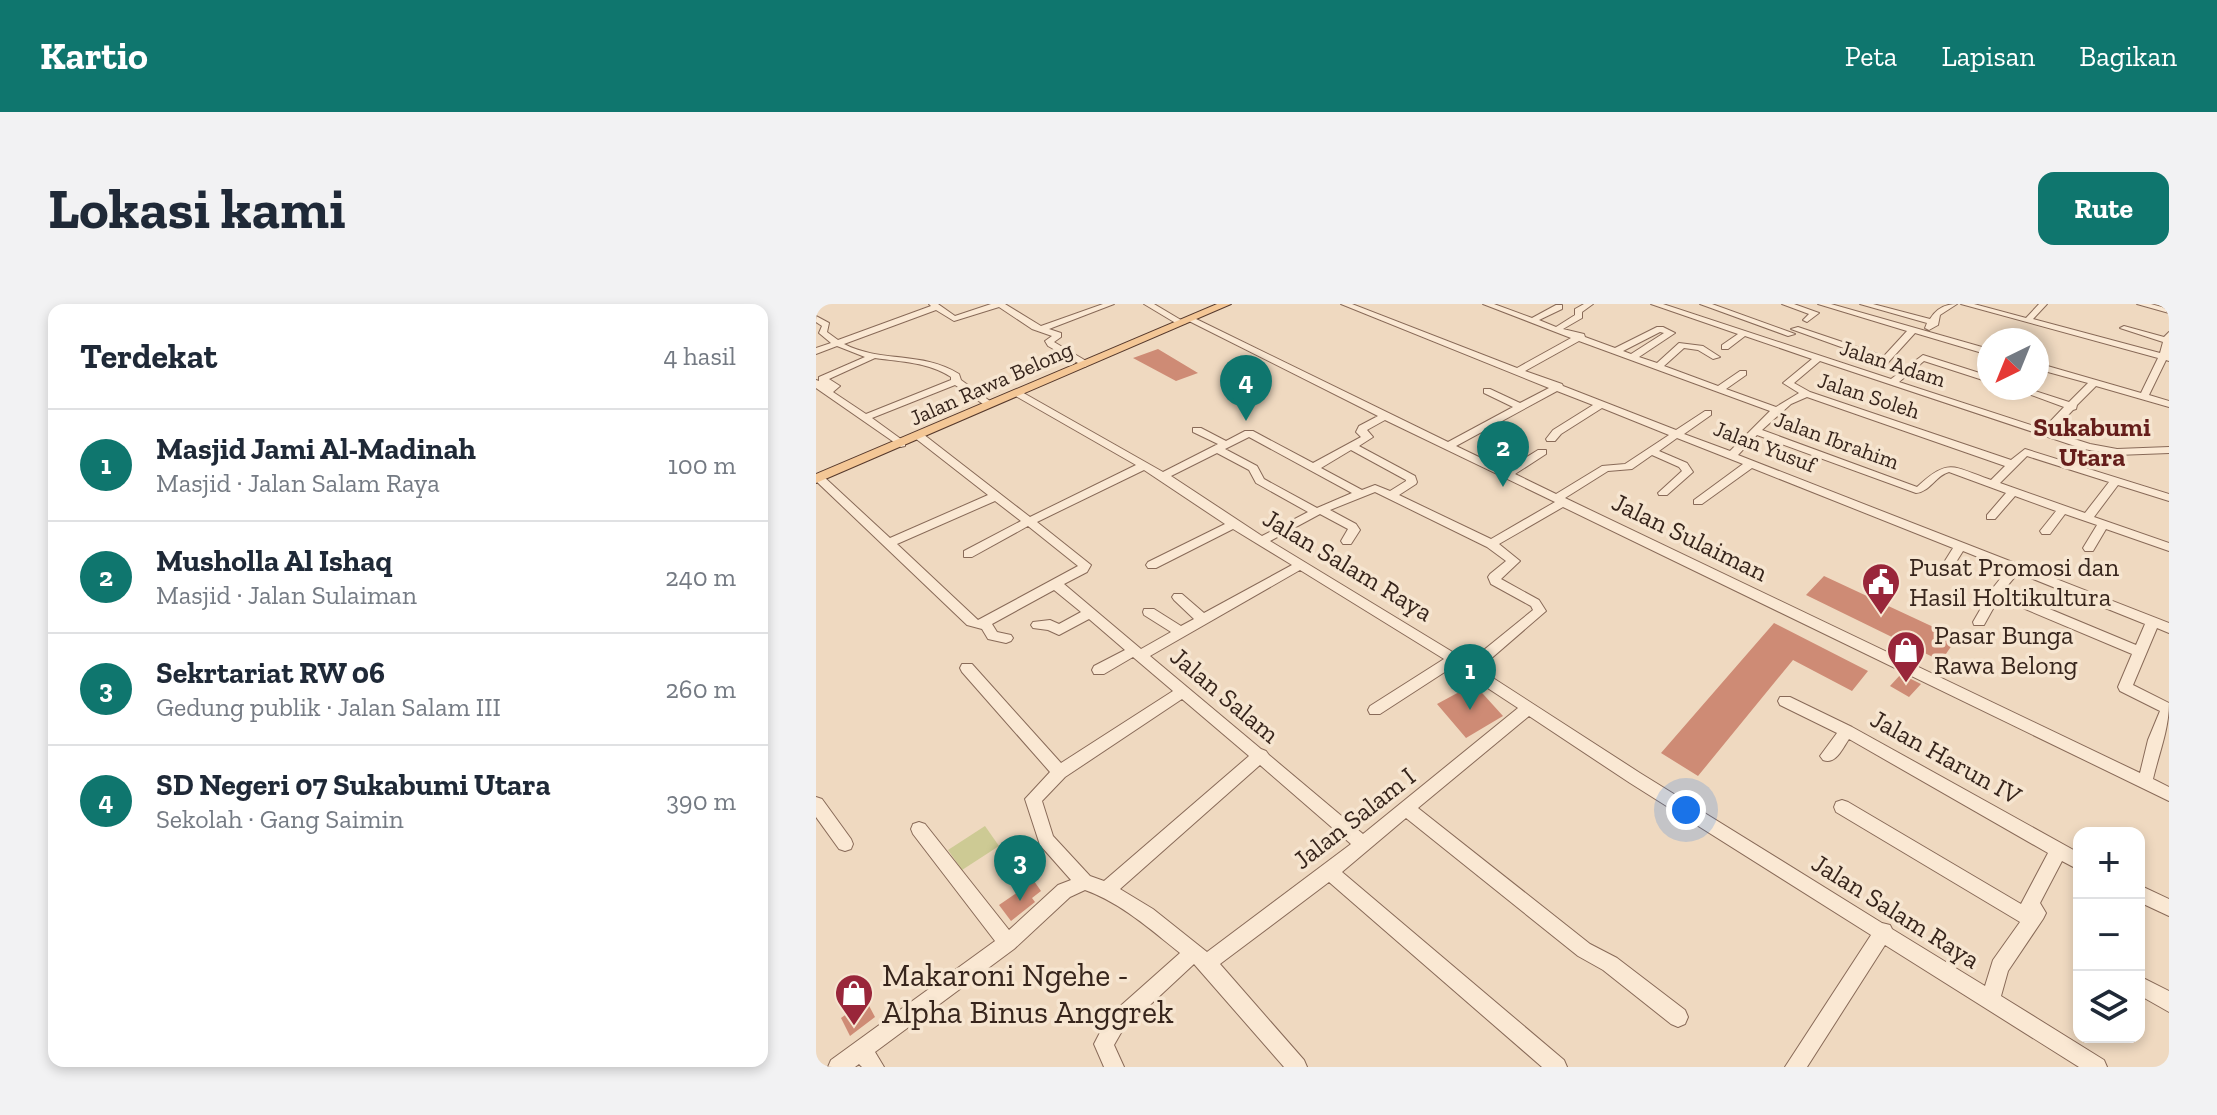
<!DOCTYPE html>
<html lang="id">
<head>
<meta charset="utf-8">
<style>
  body { margin:0; font-family:"Zilla Slab",serif; background:#f2f2f3; color:#1f2937 }
  .controls { position:absolute; right:24px; bottom:24px; display:grid; overflow:hidden; border-radius:16px; box-shadow:0 4px 12px #0003 }
  .controls button { width:72px; height:72px; display:grid; place-items:center; padding:0; border:0; border-bottom:2px solid #e0e1e3; background:#fff; color:#1f2937; font:40px sans-serif }
  .compass { position:absolute; left:1161px; top:24px; width:72px; height:72px; border-radius:50%; background:#fff; box-shadow:0 4px 12px #0003; rotate:223deg }
  .you { position:absolute; left:870px; top:506px; width:28px; height:28px; margin:-20px; border:6px solid #fff; border-radius:50%; background:#1a73e8; box-shadow:0 0 0 12px #1a73e833 }
  .badge { display:grid; place-items:center; width:52px; height:52px; border-radius:50%; background:#0f766e; color:#fff; font-size:26px; font-weight:700 }
  .pin { position:absolute; translate:-50% -66px; filter:drop-shadow(0 2px 4px #0008) }
  .pin::after { content:''; position:absolute; top:42px; width:28px; height:24px; background:inherit; clip-path:polygon(0 0,100% 0,50% 100%) }
  .list { margin:0; padding:0; list-style:none }
  h2 { display:flex; justify-content:space-between; align-items:center; height:104px; margin:0; padding:0 32px; font-size:34px }
  h2 small { font-size:26px; font-weight:400; color:#747a83 }
  .list li { display:grid; grid-template-columns:52px 1fr auto; gap:24px; align-items:center; box-sizing:border-box; height:112px; padding:0 32px; border-top:2px solid #e0e1e3 }
  .list b { display:block; font-size:30px; white-space:nowrap }
  .list p { margin:0; font-size:26px; white-space:nowrap; color:#747a83 }
  .list em { font-size:26px; font-style:normal; color:#747a83 }
  .icon { flex:none; width:44px; height:44px; fill:none; stroke:currentColor; stroke-width:2; stroke-linecap:round; stroke-linejoin:round }
  .map { position:relative; flex:none; width:1353px; height:763px; overflow:hidden; border-radius:16px }
  header { display:flex; align-items:center; gap:48px; box-sizing:border-box; height:112px; padding:0 40px; background:#0f766e; color:#fff }
  header strong { font-size:38px }
  nav { display:flex; gap:44px; margin-inline-start:auto; font-size:28px }
  .intro { display:flex; align-items:center; justify-content:space-between; box-sizing:border-box; height:192px; padding:0 48px }
  h1 { margin:0; font-size:56px }
  .button { padding:20px 36px; border-radius:16px; background:#0f766e; color:#fff; font-size:28px; font-weight:700 }
  main { display:flex; gap:48px; padding:0 48px }
  aside { flex:1; background:#fff; border-radius:16px; box-shadow:0 4px 12px #0003 }
  .map>svg:first-child { display:block }
</style>
</head>
<body>
<header>
<strong>Kartio</strong>
<nav><a>Peta</a><a>Lapisan</a><a>Bagikan</a></nav>
</header>
<div class="intro"><h1>Lokasi kami</h1><a class="button">Rute</a></div>
<main>
<aside>
<h2>Terdekat<small>4 hasil</small></h2>
<ul class="list">
<li><span class="badge">1</span><div><b>Masjid Jami Al-Madinah</b><p>Masjid · Jalan Salam Raya</p></div><em>100 m</em></li>
<li><span class="badge">2</span><div><b>Musholla Al Ishaq</b><p>Masjid · Jalan Sulaiman</p></div><em>240 m</em></li>
<li><span class="badge">3</span><div><b>Sekrtariat RW 06</b><p>Gedung publik · Jalan Salam III</p></div><em>260 m</em></li>
<li><span class="badge">4</span><div><b>SD Negeri 07 Sukabumi Utara</b><p>Sekolah · Gang Saimin</p></div><em>390 m</em></li>
</ul>
</aside>
<div class="map">
<svg width="1353" height="763" viewBox="0 0 1353 763">
  <rect width="100%" height="100%" fill="#efd9c0"/>
  <path fill="#cdca94" d="M169,522L183,542L146,566L132,546Z"/>
  <path fill="#ce8b75" d="M342,45L382,69L360,77L317,54Z
    M1008,272L1141,334L1125,357L990,291Z
    M958,319L1052,367L1036,387L977,356L882,472L845,449Z
    M1085,370L1105,380L1093,393L1074,382Z
    M658,380L687,412L650,434L621,400Z
    M218,577L225,587L216,594L219,598L195,617L183,601Z
    M50,696L59,713L34,732L25,714Z"/>
  <g fill="none" stroke-linecap="round" stroke-linejoin="round">
    <defs>
      <path id="minor" d="M113,0H122L139,12L175,0H189L225,22L287,0H298L233,25L245,29V33L238,38L272,58L273,60L269,63L232,42L229,37L236,32L216,25L183,3L138,17L120,6L28,40C64,59 107,47 143,70L145,76L178,100L170,102L139,81L56,114L89,138V142L85,143L0,84V76L3,77V73L49,53L21,42L0,50V44L15,39L3,29L6,22L0,18V12L13,19L11,28L22,36L115,2ZM59,54C86,58 112,58 135,73V76L50,110L17,88L24,82L13,75Z
        M328,0H338L370,19L363,21Z
        M525,0H536L701,64L755,34L667,0H678L716,14L740,1H746V5L723,16L740,23L759,11V5L768,0H777L766,8V14L747,25L768,30L769,33L799,44L841,23H847L859,29L823,53L841,59L863,39L887,42L904,53L897,55L882,46L868,44L848,62L902,82L924,67H930V71L910,85L960,103L983,89L967,79L996,55L929,32L912,45H906V41L922,30L835,0H847L1075,75L1107,51L1173,72V78L1108,57L1083,78L1227,125L1248,103L1196,84H1210L1253,98L1272,79L1221,65V59L1325,89L1342,54L1145,0H1158L1210,14L1223,0H1231L1217,15L1344,49L1347,38L1304,24L1308,22L1348,33L1353,28V57L1350,56L1333,91L1353,97V103L1280,82L1261,101L1260,105L1257,106L1236,128L1274,140L1301,145L1353,143V149L1301,151L1268,145L1004,57L978,79L994,88L1195,156L1209,145L1353,190V197L1302,181L1278,213L1353,239V247L1290,225L1277,247H1269L1267,244L1281,221L1249,210L1234,230H1226L1224,227L1240,207L1199,192L1179,215H1171V211L1190,189L1133,168C1119,172 1114,188 1100,189L941,131L922,151L1199,259H1205L1207,262L1353,319V329L1341,324L1317,381L1353,399C1353,425 1343,449 1337,475L1353,483V497L747,203L683,240L704,257L685,275L723,296L730,307L663,365L824,469L1066,619L1074,621L1076,625L1169,682L1177,656L1204,618L1020,508L1018,503L1020,498L1026,496L1032,498L1205,600L1232,549L1033,435C1026,445 1020,461 1007,456L1004,452L1021,429L964,401L962,397L964,393H974L1036,423L1263,549V566L1246,557L1224,599L1230,609L1227,615L1192,667L1185,692L1288,756L1291,763H1263L1069,641L991,763H969L1055,631L814,479L713,412L602,504L774,640L801,654L869,706L872,713L869,720L862,723L855,720L787,666L762,652L590,514L526,568L748,756L751,763H726L513,578L404,660L488,756L491,763H468L378,660L306,727L298,741L308,763H288L278,740L292,713L364,649C334,625 305,599 269,586L254,593L198,645L59,748L68,763H46L43,760L39,763H12L15,756L179,637L97,530L95,525L97,520L103,518L109,520L193,626L242,581L255,576L224,541L209,495L234,468L146,368L144,364L146,360H156L245,459L357,387L317,353L288,370H278L276,366L278,362L309,346L273,315L243,331L232,326L217,324L215,321L217,318L234,316L243,320L265,308L238,286L176,320L181,328L195,331L197,334L195,337L190,339L172,335L166,325L151,321L0,177V172H7L74,234L172,191L99,134V130H107L214,213L320,161L198,91V87H204L347,168L402,140L377,128V124H385L410,137L429,127H437L497,159L545,133L540,128L543,122L562,112L373,17V13H376L632,138L697,103L668,89V85H674L704,99L733,84ZM844,28L848,29L815,50L807,47ZM763,37L954,107L914,147L868,130L895,111V107H889L860,126L747,82L746,80L709,67ZM741,87L777,101L737,126L730,135L731,137H739L745,130L786,104L853,131L809,160L786,162L740,190L699,170L730,150V146H722L690,166L640,142ZM991,93L1189,162L1175,176C1137,163 1133,153 1101,183L946,126L975,100ZM569,116L739,198L675,235L583,191L600,180L601,178L599,172L543,142L557,133L551,126ZM433,133L536,189L501,204L448,175L441,162L409,145ZM861,134L927,160L878,196V200H886L936,164L1137,244L1127,260L1129,263H1137L1147,247L1192,265L1176,285L1157,318L1158,321H1168L1183,294L1316,350L1302,383L1304,387L1344,407L1332,436L1324,469L749,194L792,167L816,165L836,151L863,163L866,167L842,189L843,191H851L877,168L871,159L843,147ZM535,146L590,176V177L574,187L559,181L546,186L505,164ZM401,149L433,166L440,179L492,208L446,232L355,172ZM1211,152L1293,178L1269,209L1184,179ZM328,166L409,220L332,258L330,261L332,264H340L417,225L476,261L388,309L366,290H358L356,293L358,296L378,315L365,322L338,305H328L327,308L328,311L355,328L325,345L248,280L271,268L275,261L221,218ZM559,188L671,243L690,257L674,270L672,273L675,280L715,302L717,306L653,358L454,237L504,210L532,225L525,237L527,240H535L544,226L540,220L514,206ZM179,197L205,217L148,247V253H156L212,222L262,262L162,316L81,240ZM484,266L628,355L554,402L552,406L554,410H564L638,362L702,404L547,530L453,451L450,447L445,445L334,352ZM1202,269L1329,320L1320,341L1188,286ZM366,395L433,452L288,577L274,572L237,532L226,497L249,473ZM444,461L535,540L391,648L337,605L304,585Z
        M884,0H896L979,30L972,32Z
        M966,0H978L1003,9L991,18L987,16L993,10Z
        M1002,0H1015L1173,45V51L1099,29L1068,63H1062L1061,61L1064,57L975,25L982,23L1068,52L1091,27Z
        M1044,0H1057L1114,15C1120,5 1129,0 1141,0L1124,11L1122,21L1113,26L1109,24L1111,19Z
        M1321,0H1335L1353,5V9Z
        M0,493L6,495L35,535L37,540L35,545L29,547L23,545L0,513Z
        M1323,581L1353,595V612L1323,598Z
        M1323,672L1353,687V708L1323,691Z"/>
      <path id="major" d="M401,0H415L0,179V170Z"/>
    </defs>
    <use href="#minor" stroke="#886a58" stroke-width="2"/>
    <use href="#major" stroke="#56392c" stroke-width="2"/>
    <use href="#minor" fill="#fae8d3" fill-rule="evenodd"/>
    <use href="#major" fill="#f4c796" fill-rule="evenodd"/>
  </g>
  <defs>
    <symbol id="civic-pin" viewBox="-11 -11 22 30"><path d="M0 17L-7.5 6A9.5 9.5 0 1 1 7.5 6Z" fill="#99263a" stroke="#f6e5d0"/><path d="M-.6-6.5H3V-4.5H.6V-3L4-1V1h2V6H-6V1h2V-1L-.6-3ZM-1.2 2.5V6h2.4V2.5Z" fill="#fff"/></symbol>
    <symbol id="shop-pin" viewBox="-11 -11 22 30"><path d="M0 17L-7.5 6A9.5 9.5 0 1 1 7.5 6Z" fill="#99263a" stroke="#f6e5d0"/><path d="M-5-2.5h2.3a2.7 3.5 0 0 1 5.4 0H5L5.5 6h-11ZM-1.5-2.5h3a1.5 2.3 0 0 0-3 0Z" fill="#fff"/></symbol>
  </defs>
  <g fill-rule="evenodd">
    <use href="#civic-pin" x="1043" y="256" width="44" height="60"/>
    <use href="#shop-pin" x="1068" y="324" width="44" height="60"/>
    <use href="#shop-pin" x="16" y="667" width="44" height="60"/>
  </g>
  <g text-anchor="middle" stroke-width="7" stroke-linejoin="round" paint-order="stroke">
    <g font-size="22" fill="#37251c" stroke="#f6e5d0">
      <text transform="translate(1077 59) rotate(18)" y="8">Jalan Adam</text>
      <text transform="translate(175 79) rotate(-24)" y="8">Jalan Rawa Belong</text>
      <text transform="translate(1053 91) rotate(18)" y="8">Jalan Soleh</text>
      <text transform="translate(1021 136) rotate(20)" y="8">Jalan Ibrahim</text>
      <text transform="translate(949 142) rotate(21)" y="8">Jalan Yusuf</text>
    </g>
    <g font-size="26" font-weight="bold" fill="#651e1b" stroke="#f6e5d0">
      <text x="1276" y="132">Sukabumi<tspan x="1276" dy="30">Utara</tspan></text>
    </g>
    <g font-size="26" fill="#37251c" stroke="#f6e5d0">
      <text transform="translate(874 233) rotate(26)" y="9">Jalan Sulaiman</text>
      <text transform="translate(532 261) rotate(31)" y="9">Jalan Salam Raya</text>
      <text transform="translate(409 391) rotate(40)" y="9">Jalan Salam</text>
      <text transform="translate(1130 453) rotate(29)" y="9">Jalan Harun IV</text>
      <text transform="translate(538 514) rotate(-38)" y="9">Jalan Salam I</text>
      <text transform="translate(1080 607) rotate(32)" y="9">Jalan Salam Raya</text>
    </g>
    <g font-size="26" fill="#37251c" stroke="#f6e5d0" text-anchor="start">
      <text x="1093" y="272">Pusat Promosi dan<tspan x="1093" dy="30">Hasil Holtikultura</tspan></text>
      <text x="1118" y="340">Pasar Bunga<tspan x="1118" dy="30">Rawa Belong</tspan></text>
    </g>
    <g font-size="32" fill="#37251c" stroke="#f6e5d0" text-anchor="start">
      <text x="66" y="682">Makaroni Ngehe -<tspan x="66" dy="37">Alpha Binus Anggrek</tspan></text>
    </g>
  </g>
</svg>
<div class="controls">
<button>+</button>
<button>−</button>
<button><svg class="icon" aria-label="layers" viewBox="0 0 24 24"><path d="M12 4l9 5-9 5-9-5zM3 14l9 5 9-5"/></svg></button>
</div>
<svg class="compass" viewBox="-18 -18 36 36"><path d="M0-13l5 13h-10z" fill="#e53935"/><path d="M0 13l5-13h-10z" fill="#747a83"/></svg>
<div class="you"></div>
<div class="pin badge" style="left:654px;top:406px">1</div>
<div class="pin badge" style="left:687px;top:183px">2</div>
<div class="pin badge" style="left:204px;top:597px">3</div>
<div class="pin badge" style="left:430px;top:117px">4</div>
</div>
</main>
</body>
</html>
